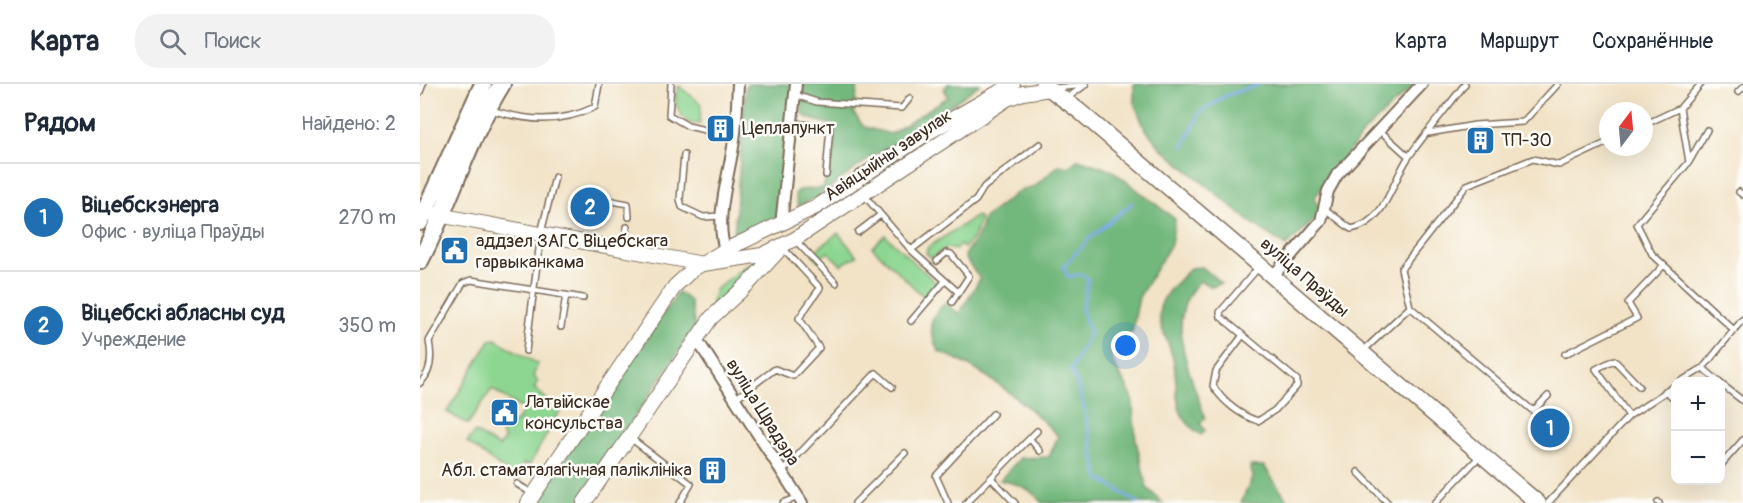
<!DOCTYPE html>
<html lang="ru">
<head>
<meta charset="utf-8">
<style>
  body { margin:0; font-family:Pangolin,sans-serif; background:#f2f2f3; color:#1f2937 }
  .controls { position:absolute; right:18px; bottom:18px; display:grid; overflow:hidden; border-radius:12px; box-shadow:0 6px 24px #0002 }
  .controls button { width:54px; height:54px; display:grid; place-items:center; padding:0; border:0; border-bottom:2px solid #e0e1e3; background:#fff; color:#1f2937; font:30px sans-serif }
  .compass { position:absolute; left:1179px; top:18px; width:54px; height:54px; border-radius:50%; background:#fff; box-shadow:0 6px 24px #0002; rotate:16deg }
  .you { position:absolute; left:706px; top:262px; width:21px; height:21px; margin:-15px; border:4px solid #fff; border-radius:50%; background:#1a73e8; box-shadow:0 0 0 9px #1a73e833 }
  .badge { display:grid; place-items:center; width:39px; height:39px; border-radius:50%; background:#1f6fb2; color:#fff; font-size:20px; font-weight:700 }
  .pin { position:absolute; translate:-50% -50%; border:3px solid #fff; box-shadow:0 2px 6px #0006 }
  .list { margin:0; padding:0; list-style:none }
  h2 { display:flex; justify-content:space-between; align-items:center; height:78px; margin:0; padding:0 24px; font-size:26px }
  h2 small { font-size:20px; font-weight:400; color:#747a83 }
  .list li { display:grid; grid-template-columns:39px 1fr auto; gap:18px; align-items:center; box-sizing:border-box; height:108px; padding:0 24px; border-top:2px solid #e0e1e3 }
  .list b { display:block; font-size:22px; white-space:nowrap }
  .list p { margin:0; font-size:20px; white-space:nowrap; color:#747a83 }
  .list em { font-size:20px; font-style:normal; color:#747a83 }
  .icon { flex:none; width:33px; height:33px; fill:none; stroke:currentColor; stroke-width:2; stroke-linecap:round; stroke-linejoin:round }
  .map { position:relative; flex:none; width:1323px; height:419px; overflow:hidden }
  header { display:flex; align-items:center; gap:36px; box-sizing:border-box; height:84px; padding:0 30px; background:#fff; border-bottom:2px solid #e0e1e3 }
  header strong { font-size:28px }
  nav { display:flex; gap:33px; margin-inline-start:auto; font-size:21px }
  .search { width:420px; height:54px; background:#f2f2f3; display:flex; align-items:center; gap:15px; box-sizing:border-box; padding:0 21px; border-radius:24px; color:#747a83; font-size:22px }
  main { display:flex }
  aside { flex:1; background:#fff }
  .map>svg:first-child { display:block }
</style>
</head>
<body>
<header>
<strong>Карта</strong>
<div class="search"><svg class="icon" aria-label="search" viewBox="0 0 24 24"><circle cx="10" cy="10" r="6"/><path d="M15 15l6 6"/></svg>Поиск</div>
<nav><a>Карта</a><a>Маршрут</a><a>Сохранённые</a></nav>
</header>
<main>
<aside>
<h2>Рядом<small>Найдено: 2</small></h2>
<ul class="list">
<li><span class="badge">1</span><div><b>Віцебскэнерга</b><p>Офис · вуліца Праўды</p></div><em>270 m</em></li>
<li><span class="badge">2</span><div><b>Віцебскі абласны суд</b><p>Учреждение</p></div><em>350 m</em></li>
</ul>
</aside>
<div class="map">
<svg width="1323" height="419" viewBox="0 0 1323 419">
  <rect width="100%" height="100%" fill="#fdfcf7"/>
  <filter id="ink" filterUnits="userSpaceOnUse"><feTurbulence type="fractalNoise" baseFrequency=".0167" numOctaves="2"/><feDisplacementMap in="SourceGraphic" scale="12" xChannelSelector="R" yChannelSelector="G"/><feConvolveMatrix kernelMatrix="1 2 1 2 8 2 1 2 1" color-interpolation-filters="sRGB"/></filter>
  <filter id="wash" filterUnits="userSpaceOnUse"><feTurbulence type="fractalNoise" baseFrequency=".008" numOctaves="4" result="noise"/><feDisplacementMap in="SourceGraphic" scale="24" xChannelSelector="R" yChannelSelector="G"/><feGaussianBlur stdDeviation="1.35" result="paint"/><feColorMatrix in="noise" values="0 0 0 0 0 0 0 0 0 0 0 0 0 0 0 0 0 1.4 0 .05"/><feComposite in="paint" operator="in"/></filter>
  <g filter="url(#wash)">
    <rect width="100%" height="100%" fill="#f2e3c7"/>
    <path fill="#8dd692" stroke="#648058" stroke-width="1.5" d="M259,2L281,20L280,40L269,39C258,29 251,16 259,2Z
      M557,132L560,135L553,154L544,164L540,161L535,166L526,164L511,174L506,169L508,163Z
      M418,149L437,172L421,181L408,168L398,176L392,169Z
      M465,151L517,200L505,214L452,163Z
      M326,181H335L290,226L295,206Z
      M75,255L118,280L113,292L118,297L114,304L140,327L109,382L104,379L100,386L104,389L99,397L47,358L55,348L79,363L85,354L81,351L90,337L95,339L102,329L101,324L72,305L48,340L27,328L70,256Z"/>
    <path fill="#72b77c" stroke="#56704d" stroke-width="1.5" d="M326,0H372L361,132L314,151Z
      M384,0H438L434,30L444,43L471,50L528,13L524,5L528,0H560L482,57L454,71L397,113L378,122L375,110L379,106L403,104C411,84 416,63 414,41L390,35L382,30Z
      M714,0H995L943,49L894,114L902,129L866,162L829,137L740,63L724,43L714,18Z
      M658,75L693,87L755,135L751,160L719,213L712,248L689,262L694,281L712,312L716,357L727,404L743,419H622C610,404 599,400 580,396L600,374L629,373L638,352C605,318 562,284 518,267C509,245 506,236 525,219L539,230L560,195L545,174L546,168L558,152L564,134L599,107L615,102L639,81L649,83Z
      M782,183L801,199L792,203L780,197C741,234 772,292 785,334L780,339L785,347L781,351C745,326 763,302 751,268C747,253 737,241 740,224C744,207 760,197 770,184Z
      M258,208L270,217L275,243L157,419H115Z
      M830,382H844L867,416L878,419H821L833,392Z"/>
    <g fill="none" stroke-linecap="round" stroke-linejoin="round">
      <path stroke="#78a9e3" stroke-width="3" d="M763,63L780,28L805,12L840,0
        M712,119L669,155L643,183L648,193L661,190L668,195L662,226L670,249L651,286C667,320 669,358 679,394L718,419"/>
    </g>
  </g>
  <g filter="url(#ink)">
    <g fill="none" stroke-linecap="round" stroke-linejoin="round">
      <defs>
        <path id="service" d="M251,0L249,31L268,42L314,53
          M1281,0L1260,24L1269,78L1217,140L1232,170L1314,246
          M635,4L666,1
          M0,8L3,0
          M1318,8L1323,3
          M375,11L397,18L482,24L490,14
          M646,15L665,1
          M71,26C108,37 139,40 175,23L179,0
          M372,39L410,43L406,91
          M1224,41L1260,24
          M958,45L988,72
          M1009,49L1055,41L1103,38L1138,0
          M264,71L260,115L262,123L283,133L302,132
          M1269,78L1287,46
          M1319,108L1323,111
          M444,111L491,166L538,208
          M167,112L208,120L209,133
          M905,125L931,145C967,139 972,95 990,71C1007,47 1027,24 1045,0
          M438,148L459,132
          M376,157L416,199
          M203,164L207,143
          M491,166L556,116L564,103L620,60
          M517,177L526,169L531,170L549,192L532,218
          M990,223L1113,327L1128,312
          M491,237L525,197
          M141,243L146,211
          M823,251L796,287L793,302C803,318 821,332 838,337L855,326L877,302V296L801,233L800,228L839,183
          M106,267L121,149L135,93
          M943,267L990,223L981,185L1047,101L1113,75L1139,81L1188,58
          M1145,270L1217,234L1208,219L1244,181
          M1283,284L1299,298
          M1260,298L1283,284L1323,235
          M0,299C12,288 12,272 9,257L43,199L51,196L163,214
          M1300,299L1323,317
          M1245,307L1256,316
          M316,314L355,285L373,292L399,264L379,234L400,204L362,163
          M1209,332L1176,285L1194,276L1219,302
          M209,353L271,400L260,419
          M610,355L620,367
          M1300,382L1323,356
          M362,388L456,289L472,303
          M938,388L968,419
          M571,394L595,419
          M97,400L113,410
          M1238,418L1239,419
          M363,419L379,413
          M435,419L485,369
          M528,419L516,392L573,330
          M546,419L617,347
          M1015,419L1059,373
          M1128,419L1209,332L1256,301"/>
        <path id="minor" d="M361,141L376,0
          M305,166C294,132 310,90 314,56C317,37 317,18 318,0
          M853,192L901,137L908,107L917,91L1002,0
          M276,254L382,419"/>
        <path id="tertiary" d="M13,130L283,180L342,171L375,155L587,15L603,9L630,5
          M108,419L255,202L272,186L305,166L396,123L506,50L593,0
          M164,419L291,234L329,199L362,163"/>
        <path id="secondary" d="M623,0L658,26L1118,419"/>
        <path id="primary" d="M0,138L63,0
          M0,177C30,119 48,55 82,0"/>
      </defs>
      <use href="#service" stroke="#7b6b59" stroke-width="8"/>
      <use href="#minor" stroke="#7b6b59" stroke-width="14"/>
      <use href="#tertiary" stroke="#7b6b59" stroke-width="16"/>
      <use href="#secondary" stroke="#7b6b59" stroke-width="18"/>
      <use href="#primary" stroke="#7b6b59" stroke-width="20"/>
      <use href="#service" stroke="#fff" stroke-width="5"/>
      <use href="#minor" stroke="#fff" stroke-width="10"/>
      <use href="#tertiary" stroke="#fff" stroke-width="14"/>
      <use href="#secondary" stroke="#fff" stroke-width="15"/>
      <use href="#primary" stroke="#fff" stroke-width="16"/>
    </g>
  </g>
  <defs>
    <symbol id="building-square" viewBox="-11 -11 22 22"><rect x="-9" y="-9" width="18" height="18" rx="4" fill="#1f6fb2" stroke="#fdfcf7"/><path d="M-4-6H4V6H1V3H-1V6H-4ZM-2.5-4.3h1.7v1.8h-1.7ZM.8-4.3h1.7v1.8H.8ZM-2.5-1h1.7V.8h-1.7ZM.8-1h1.7V.8H.8Z" fill="#fff"/></symbol>
    <symbol id="civic-square" viewBox="-11 -11 22 22"><rect x="-9" y="-9" width="18" height="18" rx="4" fill="#1f6fb2" stroke="#fdfcf7"/><path d="M-.6-6.5H3V-4.5H.6V-3L4-1V1h2V6H-6V1h2V-1L-.6-3ZM-1.2 2.5V6h2.4V2.5Z" fill="#fff"/></symbol>
  </defs>
  <g fill-rule="evenodd">
    <use href="#building-square" x="284" y="28" width="33" height="33"/>
    <use href="#building-square" x="1044" y="40" width="33" height="33"/>
    <use href="#civic-square" x="18" y="150" width="33" height="33"/>
    <use href="#civic-square" x="68" y="312" width="33" height="33"/>
    <use href="#building-square" x="276" y="370" width="33" height="33"/>
  </g>
  <g text-anchor="middle" stroke-width="5" stroke-linejoin="round" paint-order="stroke">
    <g font-size="18" fill="#3b2a1e" stroke="#fdfcf7" text-anchor="start">
      <text x="322" y="50">Цеплапункт</text>
      <text x="1081" y="62">ТП-30</text>
      <text x="56" y="163">аддзел ЗАГС Віцебскага<tspan x="56" dy="21">гарвыканкама</tspan></text>
      <text x="105" y="324">Латвійскае<tspan x="105" dy="21">консульства</tspan></text>
      <text x="272" y="392" text-anchor="end">Абл. стаматалагічная паліклініка</text>
    </g>
    <g font-size="18" fill="#3b2a1e" stroke="#fdfcf7">
      <text transform="translate(468 71) rotate(-34)" y="6">Авіяцыйны завулак</text>
      <text transform="translate(885 193) rotate(41)" y="6">вуліца Праўды</text>
      <text transform="translate(343 328) rotate(58)" y="6">вуліца Шрадэра</text>
    </g>
  </g>
</svg>
<div class="controls">
<button>+</button>
<button>−</button>
</div>
<svg class="compass" viewBox="-18 -18 36 36"><path d="M0-13l5 13h-10z" fill="#e53935"/><path d="M0 13l5-13h-10z" fill="#747a83"/></svg>
<div class="you"></div>
<div class="pin badge" style="left:1130px;top:344px">1</div>
<div class="pin badge" style="left:170px;top:123px">2</div>
</div>
</main>
</body>
</html>
